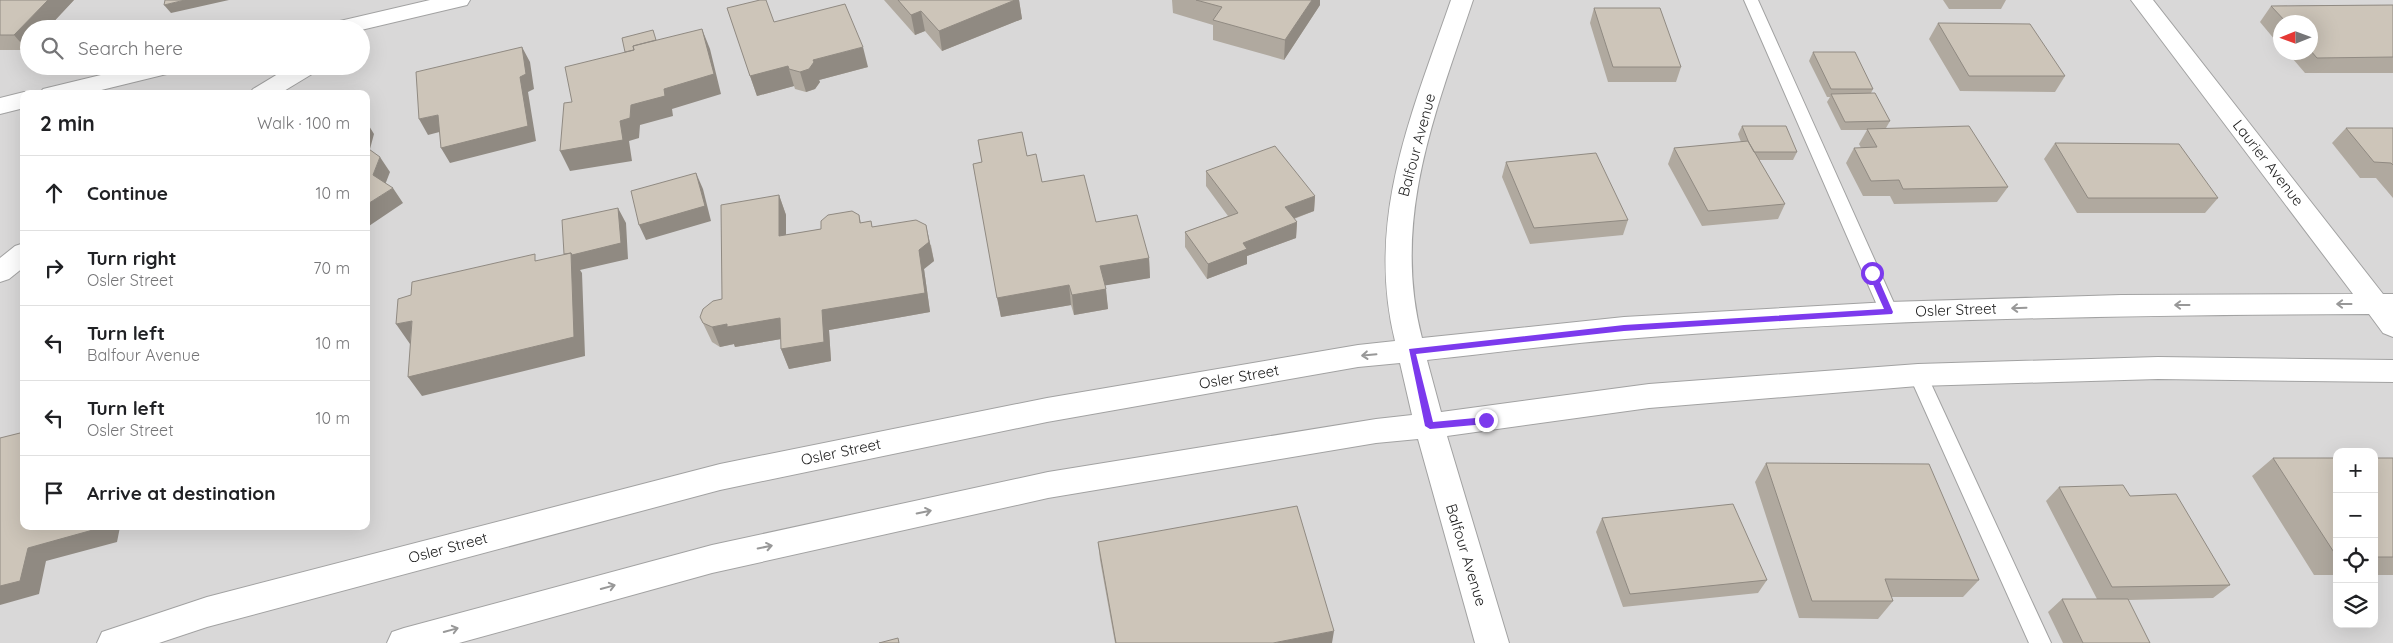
<!DOCTYPE html>
<html lang="en">
<head>
<meta charset="utf-8">
<style>
  body { margin:0; font-family:Quicksand,sans-serif; background:#f2f2f2; color:#202124 }
  .controls { position:absolute; right:15px; bottom:15px; display:grid; overflow:hidden; border-radius:10px; box-shadow:0 5px 20px #0002 }
  .controls button { width:45px; height:45px; display:grid; place-items:center; padding:0; border:0; border-bottom:1px solid #e0e0e0; background:#fff; color:#202124; font:25px sans-serif }
  .compass { position:absolute; left:2273px; top:15px; width:45px; height:45px; border-radius:50%; background:#fff; box-shadow:0 5px 20px #0002; rotate:269deg }
  .stop { position:absolute; width:15px; height:15px; margin:-11px; border:4px solid #7c3aed; border-radius:50%; background:#fff }
  .stop.end { background:#7c3aed; border-color:#fff; box-shadow:0 1px 5px #0008 }
  .list { margin:0; padding:0; list-style:none }
  h2 { display:flex; justify-content:space-between; align-items:center; height:65px; margin:0; padding:0 20px; font-size:21px }
  h2 small { font-size:16px; font-weight:400; color:#757577 }
  .list li { display:grid; grid-template-columns:32px 1fr auto; gap:15px; align-items:center; box-sizing:border-box; height:75px; padding:0 20px; border-top:1px solid #e0e0e0 }
  .list b { display:block; font-size:19px; white-space:nowrap }
  .list p { margin:0; font-size:16px; white-space:nowrap; color:#757577 }
  .list em { font-size:16px; font-style:normal; color:#757577 }
  .icon { flex:none; width:28px; height:28px; fill:none; stroke:currentColor; stroke-width:2; stroke-linecap:round; stroke-linejoin:round }
  .map { position:relative; flex:none; width:2393px; height:643px; overflow:hidden }
  .search { position:absolute; background:#fff; box-shadow:0 5px 20px #0002; left:20px; top:20px; width:350px; height:55px; display:flex; align-items:center; gap:12px; box-sizing:border-box; padding:0 18px; border-radius:28px; color:#757577; font-size:19px }
  .panel { position:absolute; background:#fff; box-shadow:0 5px 20px #0002; left:20px; top:90px; width:350px; height:440px; border-radius:10px }
  .map>svg:first-child { display:block }
</style>
</head>
<body>
<div class="map">
<svg width="2393" height="643" viewBox="0 0 2393 643">
  <rect width="100%" height="100%" fill="#eeebe0"/>
  <path fill="#d9d8d8" fill-rule="evenodd" d="M0,0H2393V643H0ZM2280,22H2310V52H2280ZM29,29H361V66H29ZM24,94H366V526H24ZM2337,452H2374V624H2337Z"/>
  <g fill="none" stroke-linecap="round" stroke-linejoin="round">
    <defs>
      <path id="lane" d="M1744,0H1758L1898,312L1895,317L1889,319L1883,317L1880,312Z
        M1918,368L1924,370L1927,375L2051,643H2029L1909,375L1912,370Z"/>
      <path id="street" d="M430,0H470L467,5L361,30L324,29L327,24Z
        M1451,0H1473C1436,111 1391,219 1422,338L1624,317L1889,302L2121,295L2353,294L2131,0H2153L2383,294H2393V337L2383,333L2369,314C2121,315 1873,319 1625,339C1559,344 1493,353 1427,360L1441,412L1649,384L1918,364L2158,357L2393,360V382L2158,379L1918,386L1649,408L1447,436L1509,643H1475L1418,439L1376,443L1048,498L712,573L459,643H387L392,632L404,628L712,545L1048,472L1376,419L1412,415L1400,363L1358,367L1047,422L720,490L207,627L159,643H97L102,632L207,597L720,464L1047,398L1358,345L1395,341C1365,219 1412,113 1451,0Z
        M138,66H182L179,71L85,94H39L43,89Z
        M291,66H320L317,71L279,94H249L253,89Z
        M24,92L29,94H24V108L0,114V98Z
        M24,243V267L9,279L0,282V258L15,246Z"/>
    </defs>
    <use href="#lane" stroke="#a2a2a2" stroke-width="2"/>
    <use href="#street" stroke="#a2a2a2" stroke-width="2"/>
    <use href="#lane" fill="#fff" fill-rule="evenodd"/>
    <use href="#street" fill="#fff" fill-rule="evenodd"/>
  </g>
  <path fill="#b0a99f" d="M0,0H74L27,50H0Z
    M884,0H1019L1022,19L942,51L925,31L915,35Z
    M1172,0H1320V5L1284,60L1213,40V25L1173,13Z
    M1943,0H2006L2001,9H1949Z
    M2393,5V73H2305L2287,52H2310V22H2280V46L2260,22L2271,6Z
    M727,8L774,22L868,67L819,80L820,82L815,89L806,92L795,89L794,86L757,96Z
    M1594,8L1681,67L1676,82H1608L1590,23Z
    M1938,23L2065,76L2055,92L1960,91L1929,39Z
    M1813,52L1873,89L1871,93L1890,121L1886,128L2008,187L1997,202L1894,204L1890,196H1863L1846,163L1854,148H1861L1859,144L1867,130H1841L1827,102L1830,97H1827L1809,61Z
    M1742,126L1797,152L1793,160H1759L1785,204L1778,219L1702,226L1668,164L1674,148L1741,142L1738,134Z
    M2346,128H2393V198L2376,178H2360L2332,143Z
    M978,140L1027,156L1042,182L1096,222L1149,258L1150,278L1105,285L1108,309L1074,315L1071,305L1001,317L973,164L982,162Z
    M2055,143L2218,198L2205,213H2077L2044,159Z
    M1506,162L1628,220L1623,235L1530,244L1502,177Z
    M1206,171L1315,196L1314,211L1294,219L1297,222L1296,238L1247,256V264L1207,279L1185,247V232L1228,216L1206,186Z
    M779,195L786,215V235L821,229L859,215L861,223L871,221L872,227L931,245L934,261L924,269L930,312L829,330L831,361L789,369L781,349V339L735,347L734,344L720,347L712,342L700,317L722,299Z
    M2273,458H2337V575H2314L2252,476Z
    M2374,458H2393V575H2374Z
    M1766,463L1979,580L1963,597H1891L1893,601L1878,619L1799,618L1755,482Z
    M2059,487L2130,496L2230,585L2213,598L2128,600L2150,643H2063L2048,612L2062,599H2097L2046,501Z
    M1602,518L1767,580L1758,593L1623,607L1596,532Z
    M1098,542L1332,643H1115L1100,560Z"/>
  <path fill="#908a82" d="M48,0H74L47,29H29V49L27,50L14,35Z
    M185,0H229L171,13L164,5Z
    M1015,0H1019L1022,19L942,51L939,31Z
    M1312,0H1320V5L1284,60L1285,40Z
    M921,11L925,31L915,35L911,15Z
    M702,29L710,49L721,94L672,109L673,116L640,125L639,138L629,141L632,161L570,171L560,151L620,121L631,105L664,89Z
    M522,47L530,62L534,89L528,92L536,141L450,163L441,148L520,77Z
    M863,47L868,67L819,80L820,82L815,89L806,92L800,72L813,60Z
    M788,66L794,86L757,96L750,76Z
    M438,115L447,130L428,135L419,119Z
    M366,121L374,134L370,149L366,151Z
    M380,157L390,172L383,190L373,175Z
    M696,173L703,189L711,221L646,240L639,225Z
    M393,188L403,203L366,228V205Z
    M779,195L786,215V256L779,236Z
    M1315,196L1314,211L1284,222L1285,207Z
    M618,208L626,223L628,259L580,270L582,273L585,356L422,396L408,377L571,253Z
    M1297,222L1296,238L1247,256V264L1207,279L1208,264L1243,243Z
    M926,225L934,261L924,269L930,312L829,330L831,361L789,369L781,349L822,310L919,250Z
    M1149,258L1150,278L1102,286L1100,266Z
    M1069,285L1071,305L1001,317L997,298Z
    M1106,289L1108,309L1074,315L1072,295Z
    M780,318L787,338L735,347L734,344L720,347L712,327L727,324Z
    M412,321L410,344L396,324Z
    M101,526H122L120,527L117,542L46,561L39,594L0,605V586L28,548Z
    M1334,631L1332,643H1273Z"/>
  <path fill="#cdc5b9" stroke="#908a82" d="M0,0H48L14,35H0Z
    M165,0H185L164,5Z
    M760,0H766L774,22L845,4L863,47L813,60L814,62L809,69L800,72L789,69L788,66L750,76L727,8Z
    M898,0H1015L939,31L921,11L911,15Z
    M1196,0H1312L1285,40L1213,20L1222,7Z
    M2393,5V57L2317,58L2310,50V22H2286L2271,6Z
    M1594,8H1660L1681,67H1613Z
    M1938,23L2030,24L2065,76H1969Z
    M702,29L714,74L664,89L665,96L631,105L630,118L620,121L623,140L560,151L564,103L572,102L565,67L634,50L633,46Z
    M653,30L656,40L633,46L634,50L625,52L622,38Z
    M522,47L526,74L520,77L528,126L441,148L438,115L419,119L416,72Z
    M1813,52H1855L1873,89H1831Z
    M1875,93L1890,121L1845,122L1831,94Z
    M1742,126H1786L1797,152H1754L1749,143Z
    M1969,126L2008,187L1903,189L1899,180L1871,181L1854,148L1877,147L1867,129Z
    M2346,128H2393V165L2391,163L2374,162Z
    M1022,132L1027,156L1036,154L1042,182L1084,175L1096,222L1137,215L1149,258L1100,266L1106,289L1072,295L1069,285L997,298L973,164L982,162L978,140Z
    M1748,141L1785,204L1708,211L1674,148Z
    M2055,143L2179,144L2218,198H2088Z
    M1275,146L1315,196L1285,207L1297,222L1243,243L1247,249L1208,264L1185,232L1238,213L1206,171Z
    M366,147L380,157L373,175L393,188L366,205Z
    M1596,153L1628,220L1534,228L1506,162Z
    M696,173L705,206L639,225L631,191Z
    M779,195V236L821,229V221L828,215L852,211L859,215L860,223L871,221L872,227L916,220L926,225L929,242L919,250L925,293L822,310L824,342L781,349L780,318L727,327V324L712,327L703,323L700,317L703,309L713,301L722,299L721,205Z
    M618,208L621,243L572,255L571,253L564,254L562,220Z
    M571,253L574,337L408,377L412,321L396,324L398,299L411,295L412,282L535,254V261Z
    M24,432V526H101L100,528L28,548L20,581L0,586V438Z
    M2273,458H2337V557Z
    M2374,458H2393V557H2374Z
    M1766,463L1929,464L1979,580L1885,579L1893,601H1812Z
    M2123,485L2130,496L2176,494L2230,585L2112,587L2059,487Z
    M1733,504L1767,580L1630,594L1602,518Z
    M1297,506L1334,631L1273,643H1116L1098,542Z
    M2062,599H2128L2150,643H2083Z
    M898,638L899,643H879Z"/>
  <defs><path id="oneway-shaft" d="M-6 0H5M1.5-3L5.5 0L1.5 3" fill="none" stroke-width="1.6" stroke-linecap="round" stroke-linejoin="round" transform="scale(1.25)"/></defs>
  <g stroke="#989898">
    <use href="#oneway-shaft" transform="translate(2344 304) rotate(180)"/>
    <use href="#oneway-shaft" transform="translate(2182 305) rotate(180)"/>
    <use href="#oneway-shaft" transform="translate(2019 308) rotate(178)"/>
    <use href="#oneway-shaft" transform="translate(1369 355) rotate(175)"/>
    <use href="#oneway-shaft" transform="translate(924 512) rotate(-12)"/>
    <use href="#oneway-shaft" transform="translate(765 547) rotate(-12)"/>
    <use href="#oneway-shaft" transform="translate(608 587) rotate(-15)"/>
    <use href="#oneway-shaft" transform="translate(451 630) rotate(-15)"/>
  </g>
  <path fill="#7c3aed" d="M1872,270L1876,273L1893,312L1892,314L1624,331L1416,354L1433,422L1486,417L1490,420L1486,424L1430,429L1425,426L1409,349L1624,325L1884,309L1868,273Z"/>
  <g text-anchor="middle" stroke-width="4" stroke-linejoin="round" paint-order="stroke">
    <g font-size="15" fill="#1b1b1b" stroke="#fff">
      <text transform="translate(1417 145) rotate(-75)" y="5">Balfour Avenue</text>
      <text transform="translate(2268 163) rotate(52)" y="5">Laurier Avenue</text>
      <text transform="translate(1956 310) rotate(-2)" y="5">Osler Street</text>
      <text transform="translate(1239 377) rotate(-10)" y="5">Osler Street</text>
      <text transform="translate(841 452) rotate(-12)" y="5">Osler Street</text>
      <text transform="translate(448 548) rotate(-15)" y="5">Osler Street</text>
      <text transform="translate(1466 555) rotate(73)" y="5">Balfour Avenue</text>
    </g>
  </g>
</svg>
<div class="controls">
<button>+</button>
<button>−</button>
<button><svg class="icon" aria-label="locate" viewBox="0 0 24 24"><circle cx="12" cy="12" r="6"/><path d="M12 2v4M12 18v4M2 12h4M18 12h4"/></svg></button>
<button><svg class="icon" aria-label="layers" viewBox="0 0 24 24"><path d="M12 4l9 5-9 5-9-5zM3 14l9 5 9-5"/></svg></button>
</div>
<svg class="compass" viewBox="-18 -18 36 36"><path d="M0-13l5 13h-10z" fill="#e53935"/><path d="M0 13l5-13h-10z" fill="#757577"/></svg>
<div class="stop" style="left:1872px;top:273px"></div>
<div class="stop end" style="left:1486px;top:420px"></div>
<div class="search"><svg class="icon" aria-label="search" viewBox="0 0 24 24"><circle cx="10" cy="10" r="6"/><path d="M15 15l6 6"/></svg>Search here</div>
<section class="panel">
<h2>2 min<small>Walk · 100 m</small></h2>
<ul class="list">
<li><svg class="icon" aria-label="ahead" viewBox="0 0 24 24"><path d="M12 20V5M6 11l6-6 6 6"/></svg><div><b>Continue</b></div><em>10 m</em></li>
<li><svg class="icon" aria-label="right" viewBox="0 0 24 24"><path d="M7 20v-9h11M14 6l5 5-5 5"/></svg><div><b>Turn right</b><p>Osler Street</p></div><em>70 m</em></li>
<li><svg class="icon" aria-label="left" viewBox="0 0 24 24"><path d="M17 20v-9H6M10 6l-5 5 5 5"/></svg><div><b>Turn left</b><p>Balfour Avenue</p></div><em>10 m</em></li>
<li><svg class="icon" aria-label="left" viewBox="0 0 24 24"><path d="M17 20v-9H6M10 6l-5 5 5 5"/></svg><div><b>Turn left</b><p>Osler Street</p></div><em>10 m</em></li>
<li><svg class="icon" aria-label="arrive" viewBox="0 0 24 24"><path d="M6 21V4h12l-3 4 3 4H6"/></svg><div><b>Arrive at destination</b></div></li>
</ul>
</section>
</div>
</body>
</html>
